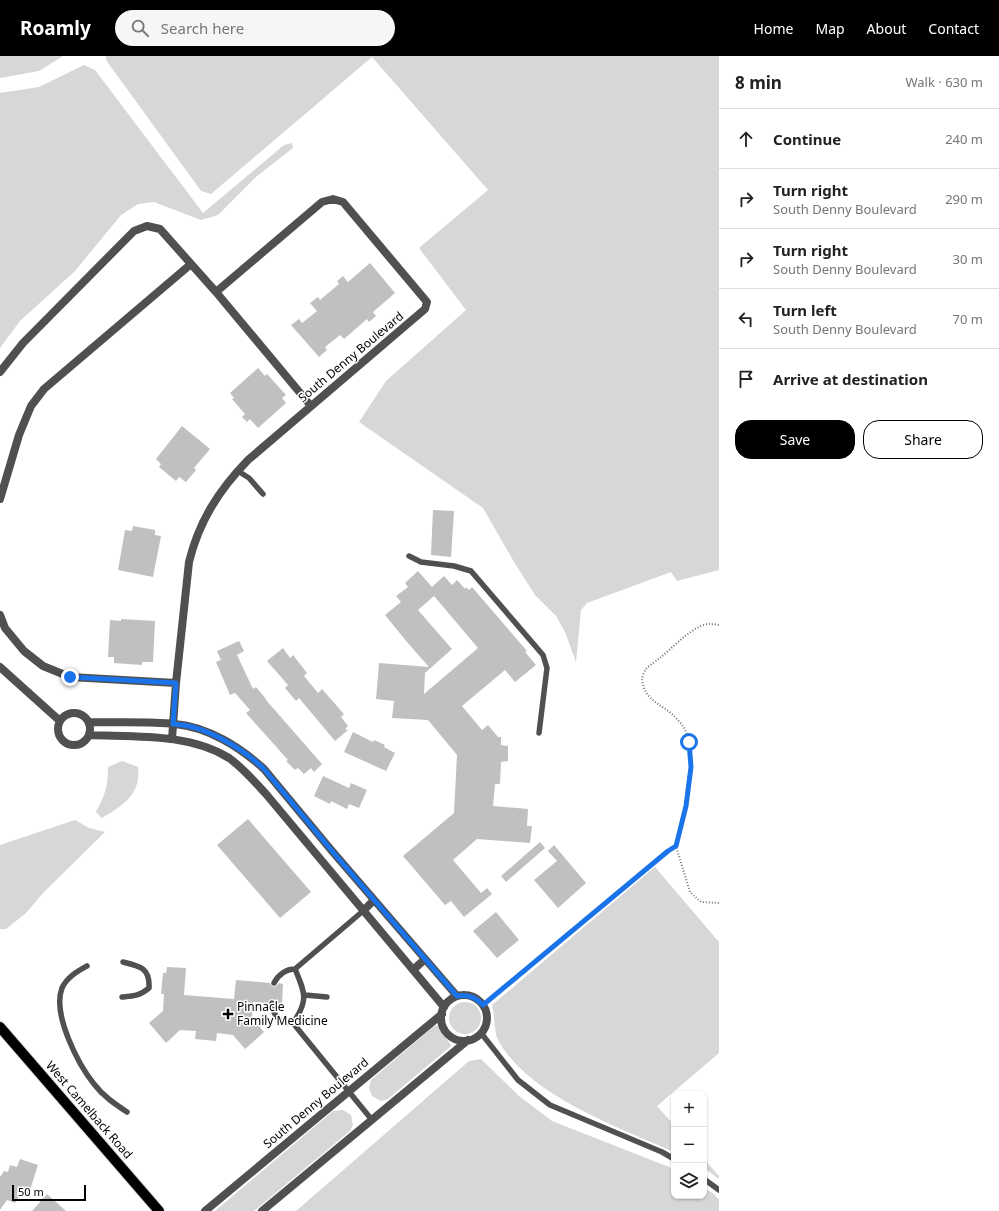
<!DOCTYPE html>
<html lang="en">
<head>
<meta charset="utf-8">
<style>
  body { margin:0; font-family:"Noto Sans",sans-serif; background:#f6f6f6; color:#222 }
  .controls { position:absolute; right:12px; bottom:12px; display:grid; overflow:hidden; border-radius:8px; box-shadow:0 1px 3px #0004 }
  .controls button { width:36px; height:36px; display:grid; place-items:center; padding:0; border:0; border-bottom:1px solid #e0e0e0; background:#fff; color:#222; font:20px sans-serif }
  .scale { position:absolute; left:12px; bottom:10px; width:74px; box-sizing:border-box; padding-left:4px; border:2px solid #000; border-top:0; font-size:11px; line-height:14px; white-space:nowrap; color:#000; -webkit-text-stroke:3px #fff; paint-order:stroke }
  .stop { position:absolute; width:12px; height:12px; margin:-9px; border:3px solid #1a73e8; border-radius:50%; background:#fff }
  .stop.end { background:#1a73e8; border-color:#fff; box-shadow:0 1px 4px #0008 }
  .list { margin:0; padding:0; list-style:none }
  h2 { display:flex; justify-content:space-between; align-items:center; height:52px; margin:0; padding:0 16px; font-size:17px }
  h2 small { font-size:13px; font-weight:400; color:#767676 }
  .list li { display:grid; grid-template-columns:26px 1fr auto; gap:12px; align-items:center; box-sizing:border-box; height:60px; padding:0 16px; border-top:1px solid #e0e0e0 }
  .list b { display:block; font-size:15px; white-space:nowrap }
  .list p { margin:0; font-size:13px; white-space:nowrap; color:#767676 }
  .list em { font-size:13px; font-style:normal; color:#767676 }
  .actions { display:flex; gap:8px; padding:12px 16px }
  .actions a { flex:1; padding:9px 0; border:1px solid #000; border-radius:16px; text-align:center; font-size:14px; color:#000 }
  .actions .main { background:#000; color:#fff }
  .icon { flex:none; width:22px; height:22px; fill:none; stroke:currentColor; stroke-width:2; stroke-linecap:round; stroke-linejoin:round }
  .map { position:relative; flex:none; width:719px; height:1155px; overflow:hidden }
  header { display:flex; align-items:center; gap:24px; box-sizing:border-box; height:56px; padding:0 20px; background:#000; color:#fff }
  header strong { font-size:19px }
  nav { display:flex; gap:22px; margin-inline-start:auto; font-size:14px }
  .search { width:280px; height:36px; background:#f6f6f6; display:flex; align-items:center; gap:10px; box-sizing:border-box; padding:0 14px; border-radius:22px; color:#767676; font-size:15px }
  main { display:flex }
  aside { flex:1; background:#fff }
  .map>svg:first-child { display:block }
</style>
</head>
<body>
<header>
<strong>Roamly</strong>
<div class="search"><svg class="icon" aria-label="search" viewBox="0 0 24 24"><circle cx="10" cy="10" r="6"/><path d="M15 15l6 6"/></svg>Search here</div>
<nav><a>Home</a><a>Map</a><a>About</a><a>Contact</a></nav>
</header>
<main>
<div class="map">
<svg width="719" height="1155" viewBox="0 0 719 1155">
  <rect width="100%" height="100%" fill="#fff"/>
  <path fill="#d7d7d7" d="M0,0H63L39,15L0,22Z
    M106,0H719V514L677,525L671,516L587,547L581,554L576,606L565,576L556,560L535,539L514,506L483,452L359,366L386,325L466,254L419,192L488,134L372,1L211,138L201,135L106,4Z
    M84,9L95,14L203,157L284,89L292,87L293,92L257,120L218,159L201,164L154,146L138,148L121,159L75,215L20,265L0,292V37L39,31Z
    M122,705L138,711C141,739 123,749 102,762L96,756C105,739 108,731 108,711Z
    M75,764L89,772L105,776L43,837L26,857L6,873H0V789Z
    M655,811L719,886V997L657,1050L674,1069V1096C618,1071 526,1039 497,982C495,977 494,956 492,949Z
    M449 962a16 16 0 1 1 32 0a16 16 0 1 1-32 0Z
    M438,969L441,977L450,987L451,990L388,1043L381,1045L372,1040L369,1032L371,1024L434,970Z
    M481,1003L519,1040L552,1065L669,1111L674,1114V1140H704V1132L714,1138L719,1144V1155H296L469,1005Z
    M343,1054L351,1059L353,1069L350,1075L254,1155H215L333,1055Z
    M704,1103L719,1120V1123L704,1112Z"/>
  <path fill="#c0c0c0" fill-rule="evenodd" d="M370,207L395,237L373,256L376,260L369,266L367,263L344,283L340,279L325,291L327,294L319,301L291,269L299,263L302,267L317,255L310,247L318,241L320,244L339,228L337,225L343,220L348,226Z
    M258,312L265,320L267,318L286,339L282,342L286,347L258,372L250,363L247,366L242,361L245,358L232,343L234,342L230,337Z
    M182,370L210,393L194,412L196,414L186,426L179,421L176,425L159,411L161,408L156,403Z
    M433,454L454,455L451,501L431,499Z
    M133,470L155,474V479L161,480L153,521L118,514L125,474L132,475Z
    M418,515L432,531L444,520L452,529L457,524L465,533L466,531L469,534L472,531L527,595L525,596L536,609L515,626L505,614L462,650L482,674L488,669L498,681H501V689L508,690V705L501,706L500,728H495L493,750L528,753L527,770H532L530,787L477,783L453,804L481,837L487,832L492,838L464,861L451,845L445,849L403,800L454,757L457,699L428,664L392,662L394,645L376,643L379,607L429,611L407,586L385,559L401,546L396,540L408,531L405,527ZM434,540L478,592L424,638L425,617L452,593L418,554Z
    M121,563L155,565L153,606H142V609L114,607V601H108L110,564L121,565Z
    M239,585L244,595L237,599L253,633L256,631L266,643V644L322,708L314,716L311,712L304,718L298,712L295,714L286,705L288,704L246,657L250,654L235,637L230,639L216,606L221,604L217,595Z
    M283,592L290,602L293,599L307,617L304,620L318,637L322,633L344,658L341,661L348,670L345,673L348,674L335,685L299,642L296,645L285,632L288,629L267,605Z
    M353,676L373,686L374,684L385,689L384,691L395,697L386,715L344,696Z
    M323,720L349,732L351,727L367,734L359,752L349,748L347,753L331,745L330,748L314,740Z
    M248,763L311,836L280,862L217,789Z
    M540,786L545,792L506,826L501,820Z
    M554,789L586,827L558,852L534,824L557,805L548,795Z
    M496,856L519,884L497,902L473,875Z
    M167,911L186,912L184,939L234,943L236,924L270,927L271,929L274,931L276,930L279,927L283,928L282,948H276L275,944L272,943L269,944L268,947L253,946L252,962L264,976L245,993L233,979L217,977L216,985L195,983L196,975L180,974L166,987L149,967L163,955L164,938H161L163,917H166Z
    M20,1103L38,1109L30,1134L25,1132L15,1147L7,1144L0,1154V1121L4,1115L8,1116L10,1109L17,1111Z
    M47,1138L66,1155H32Z"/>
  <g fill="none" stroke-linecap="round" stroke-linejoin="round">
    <defs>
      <path id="primary" d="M0,971L159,1155"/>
    </defs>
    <use href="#primary" stroke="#dbdbdb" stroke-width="12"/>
    <path stroke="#727272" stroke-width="2" stroke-dasharray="1 2" stroke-linecap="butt" d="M676,790C683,761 699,703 686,676C684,670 678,664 673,659C660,647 645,645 642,624C642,621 644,616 646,613C650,609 656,605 660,602C673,591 686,577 701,570C707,567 713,568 719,569
      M483,949L667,795L676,790L690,836L701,846L719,847"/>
    <path stroke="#505050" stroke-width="5.5" d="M238,415L249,422L263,438
      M409,500L421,506L454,510L471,515L543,599L547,612L539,677
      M87,910C78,915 67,921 62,932C52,958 78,1008 94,1028C103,1040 115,1048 127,1056
      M295,913L363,855
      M305,939L327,941
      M122,941C135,940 139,940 149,932C150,912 140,910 123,906
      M272,947C273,960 280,968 293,967C309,944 305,937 295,913C286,913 278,919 274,927
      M293,967L372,1064
      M481,977L518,1024L550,1049L662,1096L674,1103
      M704,1123L719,1134"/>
    <path stroke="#505050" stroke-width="8" d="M0,316L23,287L134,175L147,170L160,173L216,236L311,350
      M0,443L19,379L31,350L44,333L191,208
      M0,559L5,572L24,595L43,610L70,621L176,627
      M0,611L60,665
      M58 673a16 16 0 1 1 32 0a16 16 0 1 1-32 0Z
      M89,666C118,667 147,665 175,668C208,671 240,691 264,713L332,795L457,940
      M89,679C135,681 189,677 229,702C243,712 254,725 266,738L444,951
      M172,683L176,627L189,506C199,465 219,434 248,404L425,253L427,246L343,146L333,143L322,146L216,236
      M363,855L374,844
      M413,914L425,903
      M441 962a23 23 0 1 1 46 0a23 23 0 1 1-46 0Z
      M205,1155L442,958
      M262,1155L468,984"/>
    <use href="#primary" stroke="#000" stroke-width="10"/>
  </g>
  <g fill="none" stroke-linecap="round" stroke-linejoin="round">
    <path stroke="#1a73e8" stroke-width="5" d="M70,621L176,627L173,668C204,669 242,692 264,713L332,795L457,940C468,938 476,941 483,949L668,795L676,790L686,750L691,711L689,686"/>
  </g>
  <path fill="#000" stroke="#fff" stroke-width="1.5" d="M226 952h4v4h4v4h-4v4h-4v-4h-4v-4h4z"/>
  <g text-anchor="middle" stroke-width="3" stroke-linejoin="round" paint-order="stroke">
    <g font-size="12" fill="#000" stroke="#fff">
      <text transform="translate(351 301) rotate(-40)" y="4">South Denny Boulevard</text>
      <text transform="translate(316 1047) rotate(-40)" y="4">South Denny Boulevard</text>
      <text transform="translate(89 1054) rotate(49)" y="4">West Camelback Road</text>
    </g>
    <g font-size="12" fill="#000" stroke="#fff" text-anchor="start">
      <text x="237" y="955">Pinnacle<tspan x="237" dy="14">Family Medicine</tspan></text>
    </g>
  </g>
</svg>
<div class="controls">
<button>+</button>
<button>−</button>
<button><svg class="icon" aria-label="layers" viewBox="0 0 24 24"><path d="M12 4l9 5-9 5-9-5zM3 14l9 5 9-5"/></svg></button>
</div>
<div class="scale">50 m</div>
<div class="stop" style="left:689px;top:686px"></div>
<div class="stop end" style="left:70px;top:621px"></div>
</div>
<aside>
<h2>8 min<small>Walk · 630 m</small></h2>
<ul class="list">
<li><svg class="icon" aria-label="ahead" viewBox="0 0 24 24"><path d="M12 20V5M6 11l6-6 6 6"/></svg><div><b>Continue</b></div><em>240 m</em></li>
<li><svg class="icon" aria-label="right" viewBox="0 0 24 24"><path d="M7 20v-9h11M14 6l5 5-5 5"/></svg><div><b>Turn right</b><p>South Denny Boulevard</p></div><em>290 m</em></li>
<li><svg class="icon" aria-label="right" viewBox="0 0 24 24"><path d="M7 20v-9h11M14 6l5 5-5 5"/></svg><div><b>Turn right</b><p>South Denny Boulevard</p></div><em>30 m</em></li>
<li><svg class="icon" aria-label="left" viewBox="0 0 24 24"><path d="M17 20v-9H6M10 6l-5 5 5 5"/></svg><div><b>Turn left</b><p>South Denny Boulevard</p></div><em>70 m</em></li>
<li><svg class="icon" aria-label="arrive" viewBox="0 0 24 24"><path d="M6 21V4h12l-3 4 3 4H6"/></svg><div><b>Arrive at destination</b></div></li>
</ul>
<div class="actions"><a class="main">Save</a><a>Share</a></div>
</aside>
</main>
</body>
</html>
